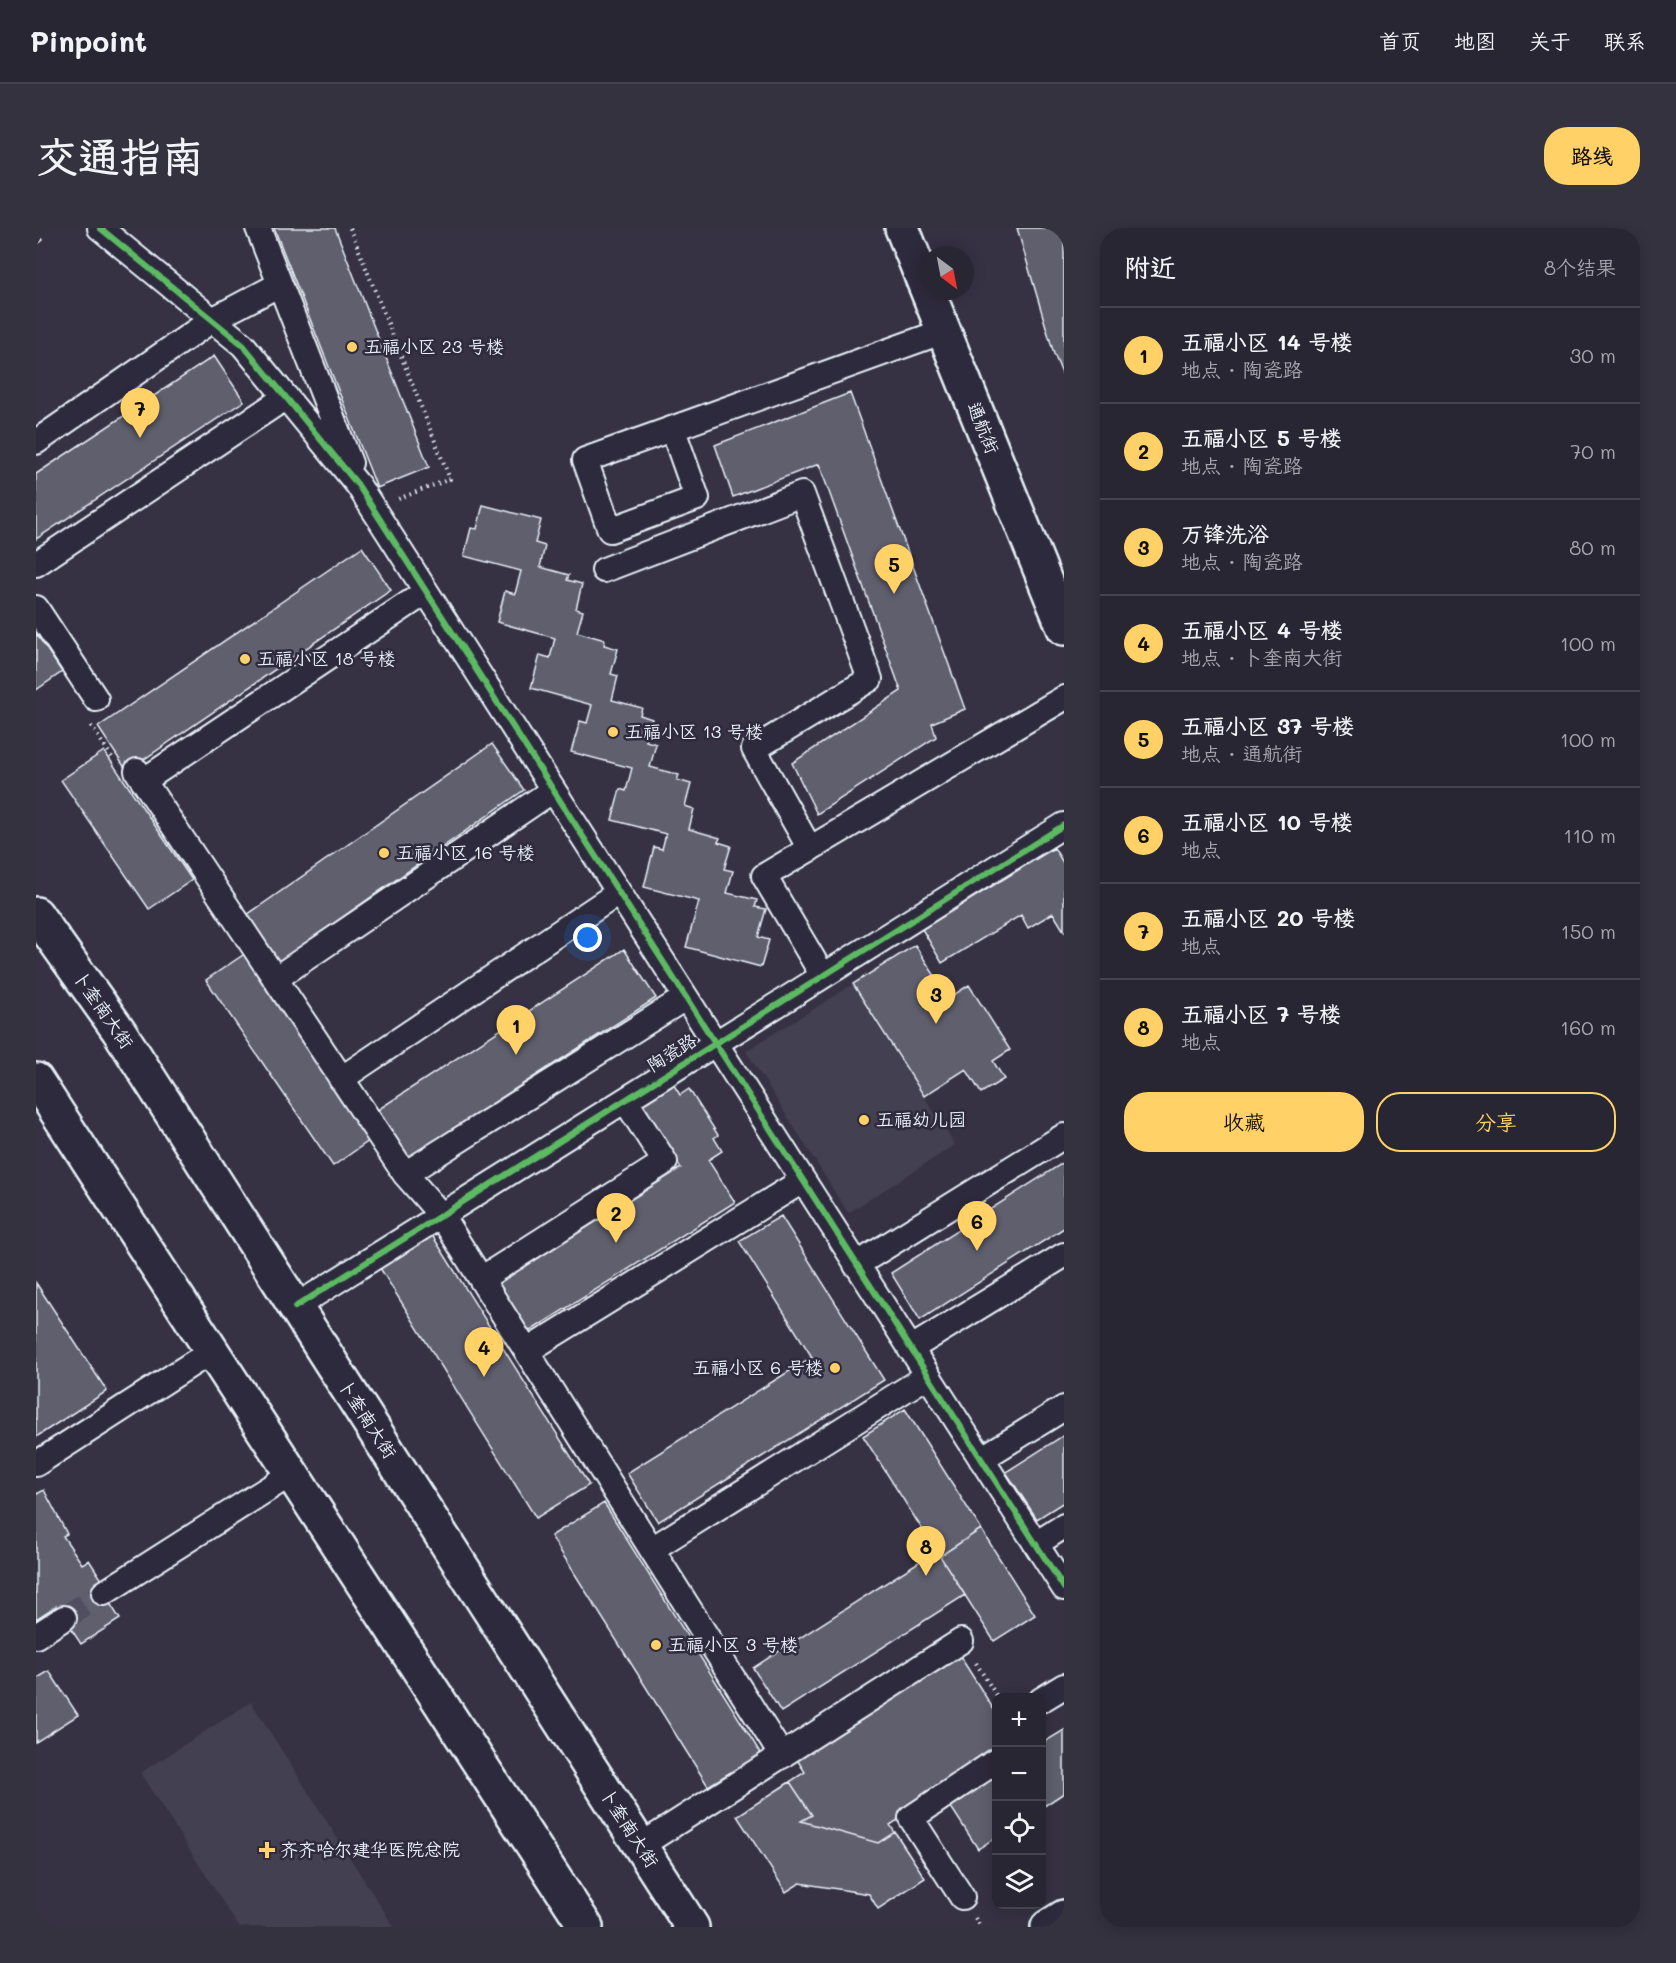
<!DOCTYPE html>
<html lang="zh">
<head>
<meta charset="utf-8">
<style>
  body { margin:0; font-family:Mali,"LXGW WenKai TC",sans-serif; background:#34323f; color:#f1f3f6 }
  .controls { position:absolute; right:18px; bottom:18px; display:grid; overflow:hidden; border-radius:12px; box-shadow:0 3px 15px #0003 }
  .controls button { width:54px; height:54px; display:grid; place-items:center; padding:0; border:0; border-bottom:2px solid #44434e; background:#282633; color:#f1f3f6; font:30px sans-serif }
  .compass { position:absolute; left:884px; top:18px; width:54px; height:54px; border-radius:50%; background:#282633; box-shadow:0 3px 15px #0003; rotate:148deg }
  .you { position:absolute; left:552px; top:710px; width:21px; height:21px; margin:-15px; border:4px solid #fff; border-radius:50%; background:#1a73e8; box-shadow:0 0 0 9px #1a73e833 }
  .badge { display:grid; place-items:center; width:39px; height:39px; border-radius:50%; background:#ffd166; color:#111; font-size:20px; font-weight:700 }
  .pin { position:absolute; translate:-50% -50px; filter:drop-shadow(0 2px 3px #0008) }
  .pin::after { content:''; position:absolute; top:32px; width:21px; height:18px; background:inherit; clip-path:polygon(0 0,100% 0,50% 100%) }
  .list { margin:0; padding:0; list-style:none }
  h2 { display:flex; justify-content:space-between; align-items:center; height:78px; margin:0; padding:0 24px; font-size:26px }
  h2 small { font-size:20px; font-weight:400; color:#a5a5ac }
  .list li { display:grid; grid-template-columns:39px 1fr auto; gap:18px; align-items:center; box-sizing:border-box; height:96px; padding:0 24px; border-top:2px solid #44434e }
  .list b { display:block; font-size:22px; white-space:nowrap }
  .list p { margin:0; font-size:20px; white-space:nowrap; color:#a5a5ac }
  .list em { font-size:20px; font-style:normal; color:#a5a5ac }
  .actions { display:flex; gap:12px; padding:18px 24px }
  .actions a { flex:1; padding:14px 0; border:2px solid #ffd166; border-radius:24px; text-align:center; font-size:21px; color:#ffd166 }
  .actions .main { background:#ffd166; color:#111 }
  .icon { flex:none; width:33px; height:33px; fill:none; stroke:currentColor; stroke-width:2; stroke-linecap:round; stroke-linejoin:round }
  .map { position:relative; flex:none; width:1028px; height:1699px; overflow:hidden; border-radius:24px }
  header { display:flex; align-items:center; gap:36px; box-sizing:border-box; height:84px; padding:0 30px; background:#282633; border-bottom:2px solid #44434e }
  header strong { font-size:28px }
  nav { display:flex; gap:33px; margin-inline-start:auto; font-size:21px }
  .intro { display:flex; align-items:center; justify-content:space-between; box-sizing:border-box; height:144px; padding:0 36px }
  h1 { margin:0; font-size:42px }
  .button { padding:15px 27px; border-radius:24px; background:#ffd166; color:#111; font-size:21px; font-weight:700 }
  main { display:flex; gap:36px; padding:0 36px }
  aside { flex:1; background:#282633; border-radius:24px; box-shadow:0 3px 15px #0003 }
  .map>svg:first-child { display:block }
</style>
</head>
<body>
<header>
<strong>Pinpoint</strong>
<nav><a>首页</a><a>地图</a><a>关于</a><a>联系</a></nav>
</header>
<div class="intro"><h1>交通指南</h1><a class="button">路线</a></div>
<main>
<div class="map">
<svg width="1028" height="1699" viewBox="0 0 1028 1699">
  <rect width="100%" height="100%" fill="#363244"/>
  <filter id="ink" filterUnits="userSpaceOnUse"><feTurbulence type="fractalNoise" baseFrequency=".0167" numOctaves="2"/><feDisplacementMap in="SourceGraphic" scale="12" xChannelSelector="R" yChannelSelector="G"/><feConvolveMatrix kernelMatrix="1 2 1 2 8 2 1 2 1" color-interpolation-filters="sRGB"/></filter>
  <g filter="url(#ink)">
    <path fill="#433f51" d="M817,756L919,917L812,985L710,823Z
      M215,1474L358,1699H203L104,1545Z"/>
    <path fill="#605e6e" stroke="#e8f1f8" stroke-width="1.5" d="M238,0H299L393,239L341,260Z
      M981,0H1028V150L1018,126Z
      M0,2L7,12L0,17Z
      M178,128L208,173L0,311V246Z
      M814,165L929,481L896,495L900,509L781,586L756,535L865,463L783,236L697,269L679,217Z
      M447,277L505,292L499,315L509,318L504,339L533,347L531,352L546,356L540,381L547,383L541,404L569,412L568,417L582,421L575,446L582,448L576,472L606,480L604,487L616,491L610,513L620,516L614,539L643,547L641,552L655,556L649,578L658,581L653,601L684,610L682,614L695,618L688,641L697,643L691,665L721,672L719,679L730,681L722,709L733,712L725,739L650,719L663,673L608,659L618,619L626,621L630,606L576,592L584,561L590,563L596,540L535,524L544,493L551,495L556,477L495,460L504,427L514,430L519,410L461,394L469,363L479,366L485,343L428,328L435,300L441,301Z
      M326,319L355,362L91,543L62,499Z
      M0,405L26,444L0,462Z
      M456,516L488,562L241,735L208,689Z
      M68,523L156,652L113,681L25,552Z
      M1018,620L1028,636V703L1017,685L992,700L985,687L906,735L886,701Z
      M879,717L913,770L933,757L974,822L957,833L968,851L945,865L930,841L888,868L817,756Z
      M588,721L620,770L371,931L340,883Z
      M210,725L337,910L297,938L170,752Z
      M636,854L644,867L653,861L682,907L678,910L686,923L672,932L699,974L491,1105L461,1056L645,940L603,874Z
      M1028,934V1000L884,1092L855,1045Z
      M745,988L848,1152L622,1294L591,1245L776,1129L703,1013Z
      M396,1007L553,1257L500,1290L344,1040Z
      M0,1055L71,1163L0,1209Z
      M869,1181L945,1301L904,1328L929,1367L745,1484L717,1440L900,1323L827,1208Z
      M1028,1207V1274L1001,1291L970,1244Z
      M8,1262L31,1306L27,1308L46,1336L53,1332L66,1352L61,1355L84,1391L45,1416L20,1378L0,1391V1264L1,1266Z
      M568,1275L725,1526L672,1558L515,1308Z
      M945,1301L999,1387L958,1413L904,1328Z
      M922,1425L960,1485V1528L854,1597L889,1650L842,1681L833,1666L764,1655L750,1664L701,1588L769,1544L760,1530Z
      M13,1443L42,1487L0,1514V1451Z
      M1028,1502V1565L1005,1580V1516Z
      M960,1545V1609L942,1621L913,1576Z
      M754,1554L776,1587L765,1593L842,1615L859,1604L889,1650L842,1681L833,1666L764,1655L750,1664L701,1588Z"/>
    <g fill="none" stroke-linecap="round" stroke-linejoin="round">
      <path stroke="#514f5f" stroke-width="24" stroke-dasharray="24 12" stroke-linecap="butt" d="M28,1390L68,1365"/>
      <defs>
        <path id="minor" d="M64,0L207,117L322,257L1028,1360
          M222,0L314,235
          M637,202L661,270L574,302L549,232L908,103
          M0,214L176,92L244,56
          M0,336L250,169
          M568,342L766,266L834,451L718,521L774,621
          M0,380L60,471
          M101,543L369,946L405,987L445,1051L629,934L589,872
          M107,553L390,364
          M787,748L728,648L1028,470
          M239,751L517,562
          M305,851L582,665
          M369,946L649,770
          M820,1037L1028,908
          M445,1051L746,1528
          M259,1079L1028,597
          M874,1121L1028,1027
          M491,1123L766,953
          M945,1231L1028,1180
          M0,1236L176,1123
          M1000,1316L1028,1298
          M616,1321L891,1148
          M68,1365L255,1246
          M0,1408L28,1390
          M1005,1472L1028,1458
          M604,1618L925,1413
          M926,1669L875,1590L960,1533"/>
        <path id="secondary" d="M866,0L1028,400"/>
        <path id="primary" d="M0,686L83,803L656,1699
          M0,852L550,1699
          M1012,1699L1028,1689"/>
      </defs>
      <use href="#minor" stroke="#e8f1f8" stroke-width="28"/>
      <use href="#secondary" stroke="#e8f1f8" stroke-width="38"/>
      <use href="#primary" stroke="#e8f1f8" stroke-width="38"/>
      <path stroke="#e8f1f8" stroke-width="4" stroke-dasharray="1.5 4.5" stroke-linecap="butt" d="M314,0L414,251L362,271
        M55,498L78,532
        M940,1435L962,1470
        M939,1690L945,1699"/>
      <use href="#minor" stroke="#2f2a3d" stroke-width="24"/>
      <use href="#secondary" stroke="#2f2a3d" stroke-width="33"/>
      <use href="#primary" stroke="#2f2a3d" stroke-width="33"/>
      <defs>
        <path id="cycleway" d="M64,0L207,117L322,257L1028,1360
          M259,1079L1028,597"/>
      </defs>
      <use href="#cycleway" stroke="#2f2a3d" stroke-width="10"/>
      <use href="#cycleway" stroke="#5cba63" stroke-width="6"/>
    </g>
  </g>
  <g fill="#ffd166" stroke="#2f2a3d" stroke-width="2">
    <circle cx="316" cy="119" r="6"/>
    <circle cx="209" cy="431" r="6"/>
    <circle cx="577" cy="504" r="6"/>
    <circle cx="348" cy="625" r="6"/>
    <circle cx="828" cy="892" r="6"/>
    <circle cx="799" cy="1140" r="6"/>
    <circle cx="620" cy="1417" r="6"/>
    <path d="M228 1613h6v6h6v6h-6v6h-6v-6h-6v-6h6z"/>
  </g>
  <g text-anchor="middle" stroke-width="5" stroke-linejoin="round" paint-order="stroke">
    <g font-size="18" fill="#e8f1f8" stroke="#2f2a3d" text-anchor="start">
      <text x="328" y="125">五福小区 23 号楼</text>
      <text x="221" y="437">五福小区 18 号楼</text>
      <text x="589" y="510">五福小区 13 号楼</text>
      <text x="360" y="631">五福小区 16 号楼</text>
      <text x="840" y="898">五福幼儿园</text>
      <text x="787" y="1146" text-anchor="end">五福小区 6 号楼</text>
      <text x="632" y="1423">五福小区 3 号楼</text>
      <text x="244" y="1628">齐齐哈尔建华医院总院</text>
    </g>
    <g font-size="18" fill="#e8f1f8" stroke="#2f2a3d">
      <text transform="translate(947 200) rotate(68)" y="6">通航街</text>
      <text transform="translate(67 782) rotate(55)" y="6">卜奎南大街</text>
      <text transform="translate(636 825) rotate(-32)" y="6">陶瓷路</text>
      <text transform="translate(331 1191) rotate(57)" y="6">卜奎南大街</text>
      <text transform="translate(593 1600) rotate(57)" y="6">卜奎南大街</text>
    </g>
  </g>
</svg>
<div class="controls">
<button>+</button>
<button>−</button>
<button><svg class="icon" aria-label="locate" viewBox="0 0 24 24"><circle cx="12" cy="12" r="6"/><path d="M12 2v4M12 18v4M2 12h4M18 12h4"/></svg></button>
<button><svg class="icon" aria-label="layers" viewBox="0 0 24 24"><path d="M12 4l9 5-9 5-9-5zM3 14l9 5 9-5"/></svg></button>
</div>
<svg class="compass" viewBox="-18 -18 36 36"><path d="M0-13l5 13h-10z" fill="#e53935"/><path d="M0 13l5-13h-10z" fill="#a5a5ac"/></svg>
<div class="you"></div>
<div class="pin badge" style="left:480px;top:827px">1</div>
<div class="pin badge" style="left:580px;top:1015px">2</div>
<div class="pin badge" style="left:900px;top:796px">3</div>
<div class="pin badge" style="left:448px;top:1149px">4</div>
<div class="pin badge" style="left:858px;top:366px">5</div>
<div class="pin badge" style="left:941px;top:1023px">6</div>
<div class="pin badge" style="left:104px;top:210px">7</div>
<div class="pin badge" style="left:890px;top:1348px">8</div>
</div>
<aside>
<h2>附近<small>8个结果</small></h2>
<ul class="list">
<li><span class="badge">1</span><div><b>五福小区 14 号楼</b><p>地点 · 陶瓷路</p></div><em>30 m</em></li>
<li><span class="badge">2</span><div><b>五福小区 5 号楼</b><p>地点 · 陶瓷路</p></div><em>70 m</em></li>
<li><span class="badge">3</span><div><b>万锋洗浴</b><p>地点 · 陶瓷路</p></div><em>80 m</em></li>
<li><span class="badge">4</span><div><b>五福小区 4 号楼</b><p>地点 · 卜奎南大街</p></div><em>100 m</em></li>
<li><span class="badge">5</span><div><b>五福小区 37 号楼</b><p>地点 · 通航街</p></div><em>100 m</em></li>
<li><span class="badge">6</span><div><b>五福小区 10 号楼</b><p>地点</p></div><em>110 m</em></li>
<li><span class="badge">7</span><div><b>五福小区 20 号楼</b><p>地点</p></div><em>150 m</em></li>
<li><span class="badge">8</span><div><b>五福小区 7 号楼</b><p>地点</p></div><em>160 m</em></li>
</ul>
<div class="actions"><a class="main">收藏</a><a>分享</a></div>
</aside>
</main>
</body>
</html>
